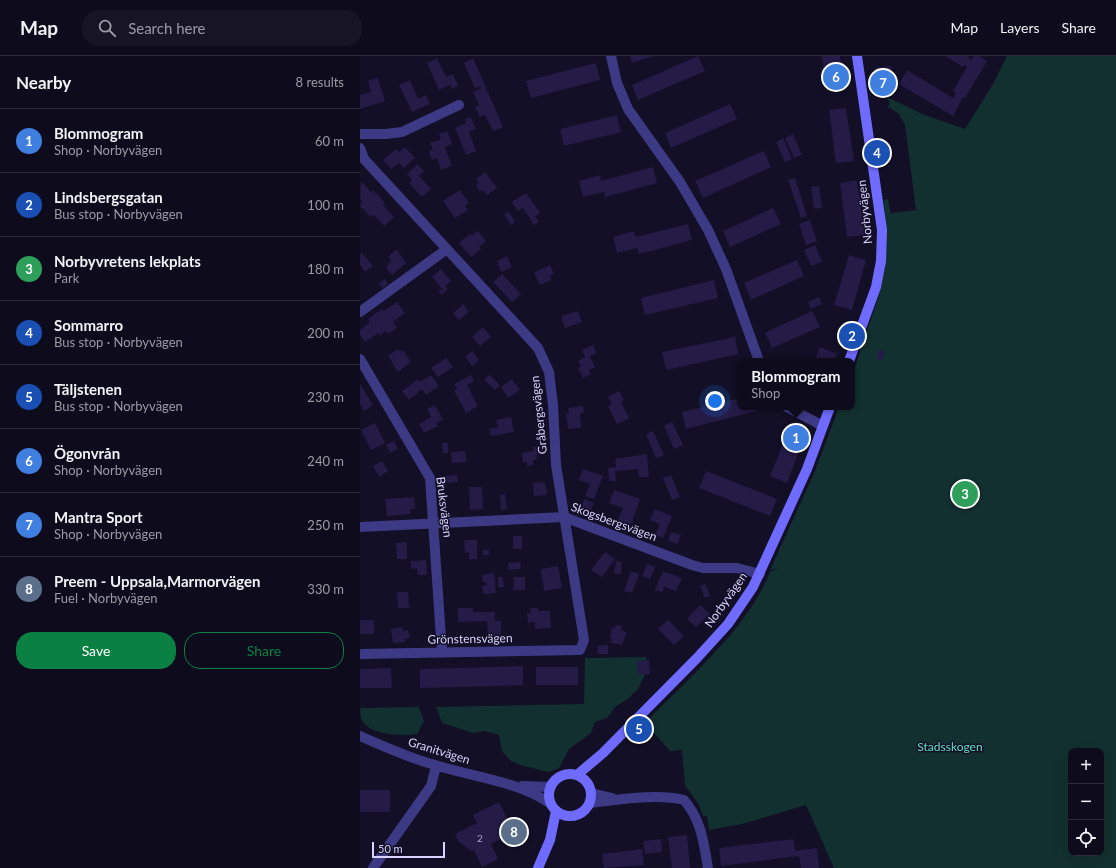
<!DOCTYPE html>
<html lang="en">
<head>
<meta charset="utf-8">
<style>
  body { margin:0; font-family:Lato,sans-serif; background:#171425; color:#f1f3f6 }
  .controls { position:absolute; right:12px; bottom:12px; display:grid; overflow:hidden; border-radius:8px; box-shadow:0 4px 16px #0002 }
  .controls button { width:36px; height:36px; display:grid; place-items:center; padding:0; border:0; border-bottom:1px solid #2e2b3b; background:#0e0b1c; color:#f1f3f6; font:20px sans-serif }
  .scale { position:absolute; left:12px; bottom:10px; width:73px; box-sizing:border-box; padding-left:4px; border:2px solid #d9d4ff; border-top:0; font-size:11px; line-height:14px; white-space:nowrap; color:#d9d4ff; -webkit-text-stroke:3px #130f26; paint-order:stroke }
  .you { position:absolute; left:355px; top:345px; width:14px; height:14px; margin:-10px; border:3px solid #fff; border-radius:50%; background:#1a73e8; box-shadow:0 0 0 6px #1a73e833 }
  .badge { display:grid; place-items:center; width:26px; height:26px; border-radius:50%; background:#0b8043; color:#fff; font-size:13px; font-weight:700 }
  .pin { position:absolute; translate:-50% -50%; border:2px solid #fff; box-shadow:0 1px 4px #0006 }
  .popup { position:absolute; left:377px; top:302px; width:118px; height:52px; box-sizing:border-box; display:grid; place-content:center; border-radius:8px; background:#0e0b1c; filter:drop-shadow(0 1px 3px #0005); font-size:13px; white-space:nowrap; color:#9b9ba3 }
  .popup b { font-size:15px; color:#f1f3f6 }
  .popup::after { content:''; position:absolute; left:50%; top:100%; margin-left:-8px; border:8px solid transparent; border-top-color:#0e0b1c }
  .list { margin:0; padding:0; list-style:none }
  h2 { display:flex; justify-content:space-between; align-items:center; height:52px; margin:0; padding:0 16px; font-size:17px }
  h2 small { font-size:13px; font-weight:400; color:#9b9ba3 }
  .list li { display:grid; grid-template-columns:26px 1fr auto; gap:12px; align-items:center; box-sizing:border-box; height:64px; padding:0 16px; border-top:1px solid #2e2b3b }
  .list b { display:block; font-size:15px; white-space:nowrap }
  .list p { margin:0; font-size:13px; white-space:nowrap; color:#9b9ba3 }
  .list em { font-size:13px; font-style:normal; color:#9b9ba3 }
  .actions { display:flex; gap:8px; padding:12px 16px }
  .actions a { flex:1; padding:9px 0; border:1px solid #0b8043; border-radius:16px; text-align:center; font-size:14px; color:#0b8043 }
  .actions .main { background:#0b8043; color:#fff }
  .icon { flex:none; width:22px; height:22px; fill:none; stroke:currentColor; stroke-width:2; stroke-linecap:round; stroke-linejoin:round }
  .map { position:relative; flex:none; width:756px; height:812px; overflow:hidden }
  header { display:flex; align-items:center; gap:24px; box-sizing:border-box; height:56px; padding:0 20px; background:#0e0b1c; border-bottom:1px solid #2e2b3b }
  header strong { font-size:19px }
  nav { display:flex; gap:22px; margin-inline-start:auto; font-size:14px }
  .search { width:280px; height:36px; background:#171425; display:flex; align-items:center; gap:10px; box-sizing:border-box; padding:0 14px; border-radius:16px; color:#9b9ba3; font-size:15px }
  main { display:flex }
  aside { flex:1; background:#0e0b1c }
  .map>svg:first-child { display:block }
</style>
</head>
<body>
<header>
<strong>Map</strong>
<div class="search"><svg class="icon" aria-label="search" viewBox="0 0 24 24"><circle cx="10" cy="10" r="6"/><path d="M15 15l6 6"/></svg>Search here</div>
<nav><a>Map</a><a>Layers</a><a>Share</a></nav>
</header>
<main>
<aside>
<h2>Nearby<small>8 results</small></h2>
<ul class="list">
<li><span class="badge" style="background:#3f7fe0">1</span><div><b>Blommogram</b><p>Shop · Norbyvägen</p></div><em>60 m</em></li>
<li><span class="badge" style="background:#1a4fb4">2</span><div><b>Lindsbergsgatan</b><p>Bus stop · Norbyvägen</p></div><em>100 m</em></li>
<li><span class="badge" style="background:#2e9e5b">3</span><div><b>Norbyvretens lekplats</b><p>Park</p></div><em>180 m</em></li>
<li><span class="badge" style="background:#1a4fb4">4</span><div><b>Sommarro</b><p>Bus stop · Norbyvägen</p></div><em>200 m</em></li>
<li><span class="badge" style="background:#1a4fb4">5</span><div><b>Täljstenen</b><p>Bus stop · Norbyvägen</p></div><em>230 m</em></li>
<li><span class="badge" style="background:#3f7fe0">6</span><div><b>Ögonvrån</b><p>Shop · Norbyvägen</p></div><em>240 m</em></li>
<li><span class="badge" style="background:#3f7fe0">7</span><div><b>Mantra Sport</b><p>Shop · Norbyvägen</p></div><em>250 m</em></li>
<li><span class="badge" style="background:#5c6f8a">8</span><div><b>Preem - Uppsala,Marmorvägen</b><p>Fuel · Norbyvägen</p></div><em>330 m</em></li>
</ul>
<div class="actions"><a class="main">Save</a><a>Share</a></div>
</aside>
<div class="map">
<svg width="756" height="812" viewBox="0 0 756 812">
  <rect width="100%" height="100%" fill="#130f26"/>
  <path fill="#12302f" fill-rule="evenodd" d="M647,0H756V812H474L446,749L382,768L349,774L347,760H343L339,749L325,729L322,694L310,695L285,667C326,625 389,571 410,516L419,512L410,514L455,415L479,351H492V320L519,239L525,211L526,185L524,144L528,143L531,159L532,157L556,154L545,69L539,58L527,50L530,49L527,41L562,58L605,73L633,28ZM711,695H741V797H711Z
    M287,601L286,616L278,633L268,643L256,650L247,662L235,666L231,677L209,693L199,712L188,716L160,709L151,705L142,695L139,679L125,675L113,677L82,667L76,651L224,648L225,602Z
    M59,651L64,665L57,678C42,680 7,680 1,662C0,659 1,655 0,652Z"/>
  <path fill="#241b47" d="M270,0H294L272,7Z
    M338,0L345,15L278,44L272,29Z
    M462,0H480L484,31L466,33Z
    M585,0H609L608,2L611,4L614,0H619L627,5L605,42L603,41L593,60L539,28L547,14L593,42L596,37L593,35L607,11L604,9L603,11Z
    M77,2L86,21L93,18L98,30L92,33L90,29L79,34L67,7Z
    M113,2L143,71L133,75L125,59L120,61L115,51L119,49L113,36L121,32L120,30L115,32L104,7Z
    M236,7L240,24L171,42L166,25Z
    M531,10L534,30L517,33L514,12Z
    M18,22L25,45L0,53V39L11,36L8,25Z
    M50,24L58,43L66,39L70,48L52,56L39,29Z
    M370,48L377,63L311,92L305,77Z
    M486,52L494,105L476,107L469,54Z
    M257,59L261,76L204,90L200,73Z
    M111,61L116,73L109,76L116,95L106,99L95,72L106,67L105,63Z
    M87,75L92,88L85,91L92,110L81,114L77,102L72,104L69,95L73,94L70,87L81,83L79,78Z
    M433,78L442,99L434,102L425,82Z
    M423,82L432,103L425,106L416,86Z
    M45,91L55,102L44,112L39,107L31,113L23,104L36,93L39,96Z
    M404,95L411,111L343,142L335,125Z
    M57,108L64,115L59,120L71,133L62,141L49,127L52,124L47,118Z
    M293,111L297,127L245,141L244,136L223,141L219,125L240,119L241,125Z
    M125,116L137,132L127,139L123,134L120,136L116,129L119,127L116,123Z
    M435,122L447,160L441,162L428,124Z
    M497,124L505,179L487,181L480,127Z
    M1,125L11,136L13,134L25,147L23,149L34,161L24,170L14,159L11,161L0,150L2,145L0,143Z
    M459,130L462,152L454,153L451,131Z
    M100,134L109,147L105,150L108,154L95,162L83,145Z
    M166,137L180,157L175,160L179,166L174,169L163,152L158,155L152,146Z
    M413,152L421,168L370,191L363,175Z
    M149,156L155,166L151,169L144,158Z
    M450,164L457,185L446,189L439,168Z
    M328,168L332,184L279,198L277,192L257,197L253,181L274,175L276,181Z
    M118,175L126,185L119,191L121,193L111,201L99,187L110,178L112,180Z
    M455,189L462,206L451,210L444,194Z
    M37,193L46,207L32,219L26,212L31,204L28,201Z
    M2,197L13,210L5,216L0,209V199Z
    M489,199L506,204L492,254L474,249Z
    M147,200L152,211L141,216L137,205Z
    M437,204L444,220L391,244L384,227Z
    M190,209L194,218L190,220L192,224L180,229L174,217Z
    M81,213L91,225L85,230L88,233L82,239L78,235L82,233L72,221Z
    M142,218L161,238L152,246L133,226Z
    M25,223L28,228L22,232L19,227Z
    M354,224L358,242L285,259L281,242Z
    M459,241L462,248L451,253L448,246Z
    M37,246L45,257L33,266L37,272L28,278L26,275L20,279L18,277L5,286L0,279V274L10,266L8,263L22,253L24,255Z
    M103,248L109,256L99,264L93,257Z
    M218,255L222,266L205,272L201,260Z
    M452,255L460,271L412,292L405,277Z
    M123,271L131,281L120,290L112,281Z
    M375,281L378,298L306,314L302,296Z
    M233,289L236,297L230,300L235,311L229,314L231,318L223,322L218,312L221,310L218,305L225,301L222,294Z
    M460,291L477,298L474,305H454Z
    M38,293L40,296L43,294L51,306L38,316L28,300Z
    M519,294L525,296L522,304L517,303Z
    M112,295L119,304L112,310L105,301Z
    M86,302L93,311L78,321L71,312Z
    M71,319L79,330L66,339L62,333L49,344L42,335L58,323L60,326Z
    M111,319L114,326L107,329L118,350L106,357L94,334L97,333L94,328Z
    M129,319L140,329L135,334L124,324Z
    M152,323L160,334L148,342L141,331Z
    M0,328L13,349L4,355L0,348Z
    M259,335L264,344L261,346L269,362L257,368L248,350L252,348L248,341Z
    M380,342V351H399L400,354L326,373L322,356Z
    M75,349L83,364L76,367L78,370L64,377L59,368L71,361L67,353Z
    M223,350L224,357H220L221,372L208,373L206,357H209L208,352Z
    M151,361L154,376L131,380L129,373L138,371L136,364Z
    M312,366L323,389L314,393L304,370Z
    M15,367L25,387L11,394L1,374Z
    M430,370L446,377L427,427L410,420Z
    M293,375L304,399L296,402L286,378Z
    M34,385L38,393L30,397L26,389Z
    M82,387H88V397H83Z
    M182,389L184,398L176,399L177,404H173V409L167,410V406L163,407L162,397L173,395V391Z
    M105,395L106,406L92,407L91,396Z
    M287,398L289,421H279L278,413L255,415L256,425H249L248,412L256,411L255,403Z
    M22,405L28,415L19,421L13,410Z
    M223,413L243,420L234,443L225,440L230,428L219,424Z
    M346,415L417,443L410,460L339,432Z
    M97,419L98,426L85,427L84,420Z
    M311,419L320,441L312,444L303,422Z
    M185,426L187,439L174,440L173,427Z
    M109,431H122L123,453L110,454Z
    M254,434L280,443L268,477L259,473L262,467L257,466L263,452L249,447Z
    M145,438L147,453L141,454L140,439Z
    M54,441L55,453H50L51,458L27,460L25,443Z
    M224,443L234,447L231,454L222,451Z
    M295,453L312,460L303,482L295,479L300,468L290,464Z
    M311,476L321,479L317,488L308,484Z
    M153,480H162V493H153Z
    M104,484H117V503H109V496L105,497Z
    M47,486V503H37L36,487Z
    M123,494H129V499H123Z
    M245,496L255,503L242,521L231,514Z
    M66,504L67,519H58L57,512L51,513V505Z
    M256,505L262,506L261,518H254Z
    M160,506L161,513L149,514L148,507Z
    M287,508L295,511L290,523L282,520Z
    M198,510L202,532L184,535L181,513Z
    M271,515L279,518L272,537L264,535Z
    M303,515L322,522L316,535L304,531L302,536L295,534Z
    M134,517L136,537L124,538L122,530L127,529L126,526H123L122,519Z
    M138,521H143L144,531H138Z
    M154,521H165V534H153Z
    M345,528L350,540L345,542L340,530Z
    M37,536H48L49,552H38Z
    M340,549L350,558L336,571L327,563Z
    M98,552H113V556H135V565H141V581L128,582L127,565L98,566Z
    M170,552H178V555H190L191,572L175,573V566L168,567L167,557H171Z
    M0,564H14V578H0Z
    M308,564L324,580L314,589L298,573Z
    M256,569L262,570L261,574L267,576L262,589L251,587L252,582H250L252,571L255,572Z
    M42,571L43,575L48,574L50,582L45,583V586L33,587L31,573Z
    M248,589V598H238L237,590Z
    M289,604L290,618L278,619L277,605Z
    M163,610V629L60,632V613Z
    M176,611H218V629H176Z
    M31,612L32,632H0V613Z
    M0,734H30V756H0Z
    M139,746L154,776L131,788L138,803L122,811L114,794L111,795L98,785L95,778L117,767L113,759Z
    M327,779L330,812H312L308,781Z
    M301,783L302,796L285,798L283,785Z
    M434,783L435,795L457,792L459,812H441L439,800L361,810L359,792Z
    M282,793L284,809L244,812L242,798Z"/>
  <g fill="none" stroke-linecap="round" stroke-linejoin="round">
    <path stroke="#3d3a85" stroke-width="10" d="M251,0L257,27L268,53L320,126L348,174L366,213L399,305
      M0,78H26L42,76L99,49
      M0,92L4,103L178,292L189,316L193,349L196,409L224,584L220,594L0,598
      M0,256L87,193
      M0,303L70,422L82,596
      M427,351L463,370
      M0,471L204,461L332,509L343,512H377L400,518
      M0,680C25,691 49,702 75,709C113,721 158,725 191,748
      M162,730L191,731
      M231,737L252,742
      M230,747C257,744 297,737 324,744C341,763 344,788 348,812
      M13,812L71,730L76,710"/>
    <path stroke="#6f6bff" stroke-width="10" d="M489,305L516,231L521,205L522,174L497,0
      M189 739a21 21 0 1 1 42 0a21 21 0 1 1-42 0Z
      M217,719L243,697L337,602L368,568L393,531L447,413L470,351
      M178,812L190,784L196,755"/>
  </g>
  <g text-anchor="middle" stroke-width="3" stroke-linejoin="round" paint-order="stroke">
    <g font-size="10" fill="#aca6d1">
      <text x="120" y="786">2</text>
    </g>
    <g font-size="12" fill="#d9d4ff" stroke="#130f26">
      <text transform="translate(505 156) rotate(-96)" y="4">Norbyvägen</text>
      <text transform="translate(179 359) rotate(-96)" y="4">Gråbergsvägen</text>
      <text transform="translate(84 451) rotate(83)" y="4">Bruksvägen</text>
      <text transform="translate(254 466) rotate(20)" y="4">Skogsbergsvägen</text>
      <text transform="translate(366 544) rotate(-55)" y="4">Norbyvägen</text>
      <text transform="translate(110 583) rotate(-1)" y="4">Grönstensvägen</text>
      <text transform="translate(79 695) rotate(17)" y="4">Granitvägen</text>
    </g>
    <g font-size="12" fill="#5fe0c0" stroke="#130f26">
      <text x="590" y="695">Stadsskogen</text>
    </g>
  </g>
</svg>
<div class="controls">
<button>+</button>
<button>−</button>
<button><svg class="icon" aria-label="locate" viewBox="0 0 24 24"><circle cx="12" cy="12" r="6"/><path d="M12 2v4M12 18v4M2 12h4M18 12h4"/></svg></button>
</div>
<div class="scale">50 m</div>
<div class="you"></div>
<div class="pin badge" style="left:436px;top:382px;background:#3f7fe0">1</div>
<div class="popup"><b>Blommogram</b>Shop</div>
<div class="pin badge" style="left:492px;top:280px;background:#1a4fb4">2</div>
<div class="pin badge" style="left:605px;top:438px;background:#2e9e5b">3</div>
<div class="pin badge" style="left:517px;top:97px;background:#1a4fb4">4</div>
<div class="pin badge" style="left:279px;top:673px;background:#1a4fb4">5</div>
<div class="pin badge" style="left:476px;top:21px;background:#3f7fe0">6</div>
<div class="pin badge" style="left:523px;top:27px;background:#3f7fe0">7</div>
<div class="pin badge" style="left:154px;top:776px;background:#5c6f8a">8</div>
</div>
</main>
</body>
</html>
